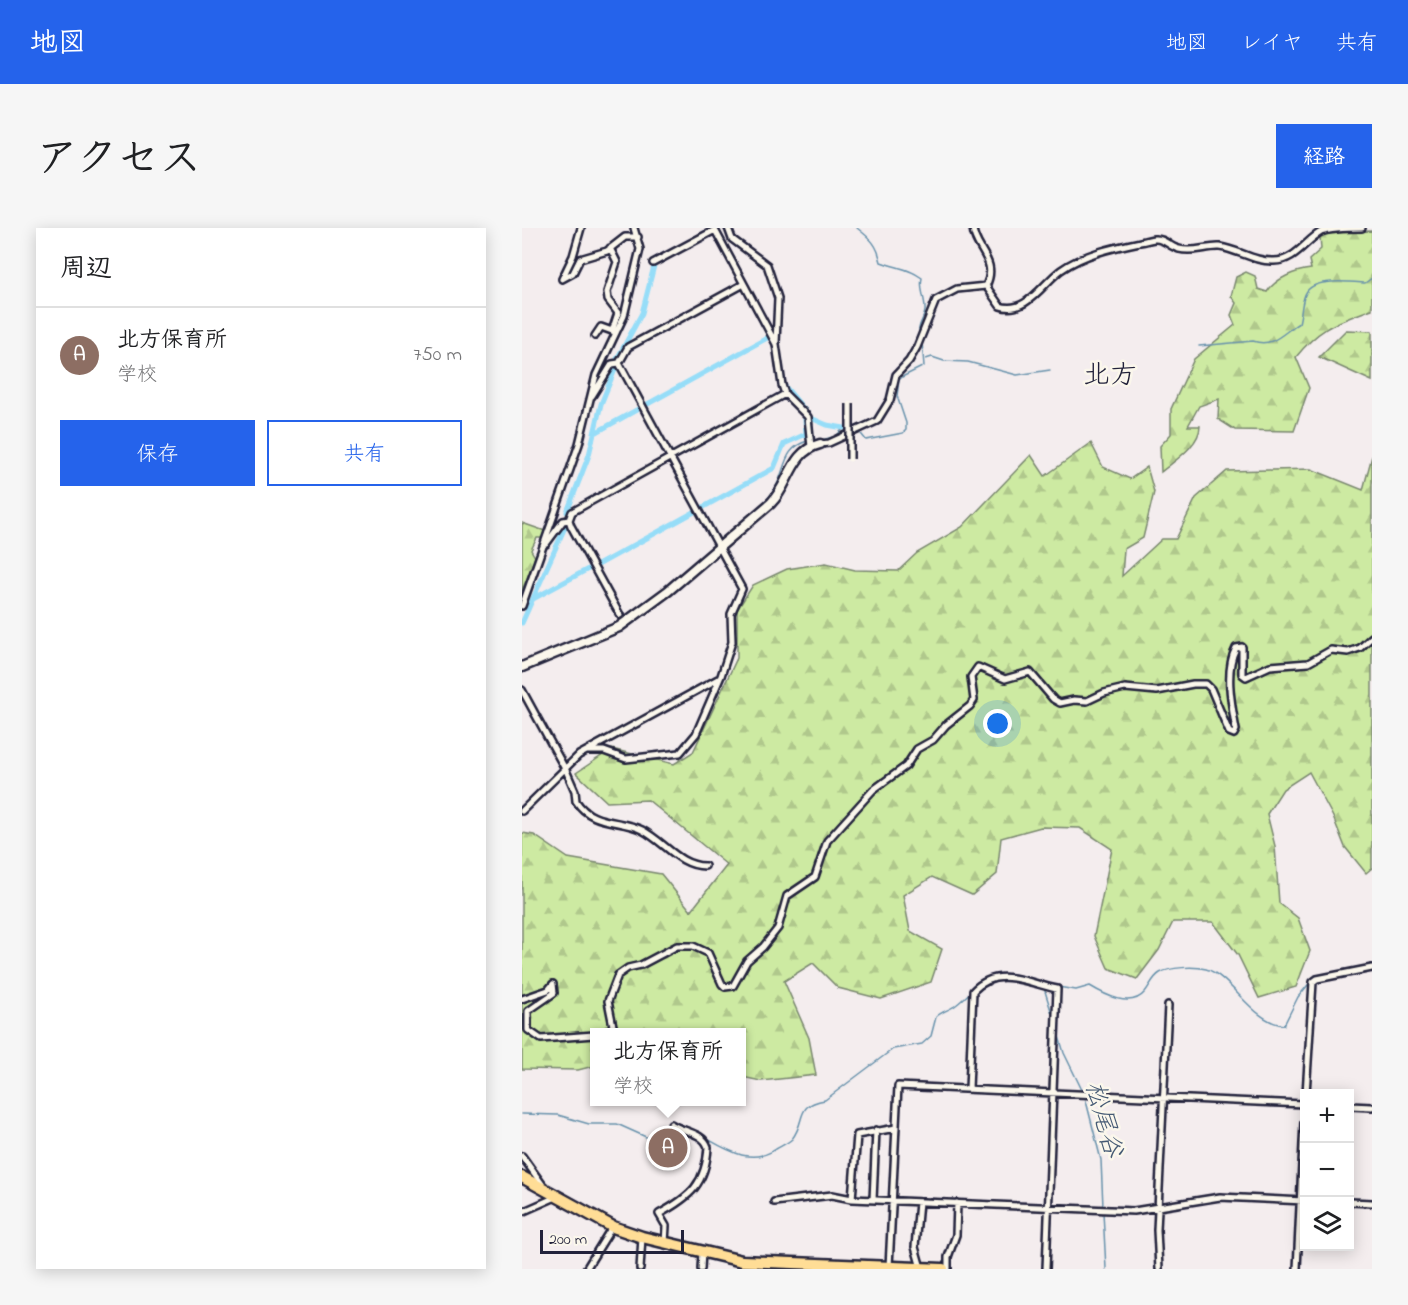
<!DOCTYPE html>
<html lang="ja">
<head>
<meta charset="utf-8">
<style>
  body { margin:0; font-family:"Indie Flower","Klee One",sans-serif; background:#f6f6f6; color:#202124 }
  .controls { position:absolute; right:18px; bottom:18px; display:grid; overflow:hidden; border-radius:0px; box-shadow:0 3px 15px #0003 }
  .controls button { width:54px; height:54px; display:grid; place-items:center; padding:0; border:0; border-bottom:2px solid #e0e0e0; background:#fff; color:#202124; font:30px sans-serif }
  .scale { position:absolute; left:18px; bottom:15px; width:144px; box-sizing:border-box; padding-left:6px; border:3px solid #22223b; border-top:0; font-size:16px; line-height:21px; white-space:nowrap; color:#22223b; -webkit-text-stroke:4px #fbf7ec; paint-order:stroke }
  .you { position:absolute; left:476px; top:496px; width:21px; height:21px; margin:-15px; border:4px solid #fff; border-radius:50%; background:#1a73e8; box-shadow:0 0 0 9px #1a73e833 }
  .badge { display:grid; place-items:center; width:39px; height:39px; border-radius:50%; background:#2563eb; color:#fff; font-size:20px; font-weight:700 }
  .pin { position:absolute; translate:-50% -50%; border:3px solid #fff; box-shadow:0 2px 6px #0006 }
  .popup { position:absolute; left:68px; top:800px; width:156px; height:78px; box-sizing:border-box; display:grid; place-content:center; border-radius:0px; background:#fff; filter:drop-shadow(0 2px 4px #0005); font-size:20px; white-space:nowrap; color:#757577 }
  .popup b { font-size:22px; color:#202124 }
  .popup::after { content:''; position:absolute; left:50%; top:100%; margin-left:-12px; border:12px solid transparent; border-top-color:#fff }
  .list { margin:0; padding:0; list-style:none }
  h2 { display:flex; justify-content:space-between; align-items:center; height:78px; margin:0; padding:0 24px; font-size:26px }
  h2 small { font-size:20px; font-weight:400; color:#757577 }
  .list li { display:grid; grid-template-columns:39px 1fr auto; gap:18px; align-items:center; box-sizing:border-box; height:96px; padding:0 24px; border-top:2px solid #e0e0e0 }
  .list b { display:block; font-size:22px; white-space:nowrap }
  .list p { margin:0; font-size:20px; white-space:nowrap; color:#757577 }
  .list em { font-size:20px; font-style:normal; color:#757577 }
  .actions { display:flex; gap:12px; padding:18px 24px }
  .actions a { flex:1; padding:14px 0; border:2px solid #2563eb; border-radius:0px; text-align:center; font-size:21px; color:#2563eb }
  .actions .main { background:#2563eb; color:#fff }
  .icon { flex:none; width:33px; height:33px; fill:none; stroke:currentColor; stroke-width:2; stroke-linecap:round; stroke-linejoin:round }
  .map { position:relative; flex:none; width:850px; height:1041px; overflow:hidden; border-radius:0px }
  header { display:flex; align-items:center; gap:36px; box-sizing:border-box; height:84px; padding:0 30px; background:#2563eb; color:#fff }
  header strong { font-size:28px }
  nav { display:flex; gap:33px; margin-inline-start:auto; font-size:21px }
  .intro { display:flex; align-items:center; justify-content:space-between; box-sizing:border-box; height:144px; padding:0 36px }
  h1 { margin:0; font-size:42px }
  .button { padding:15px 27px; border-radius:0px; background:#2563eb; color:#fff; font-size:21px; font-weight:700 }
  main { display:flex; gap:36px; padding:0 36px }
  aside { flex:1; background:#fff; border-radius:0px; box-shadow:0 3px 15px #0003 }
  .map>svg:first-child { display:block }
</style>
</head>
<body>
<header>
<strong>地図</strong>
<nav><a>地図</a><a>レイヤ</a><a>共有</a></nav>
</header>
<div class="intro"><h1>アクセス</h1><a class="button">経路</a></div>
<main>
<aside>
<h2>周辺<small></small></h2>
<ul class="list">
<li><span class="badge" style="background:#8d6e63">A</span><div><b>北方保育所</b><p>学校</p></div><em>750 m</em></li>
</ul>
<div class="actions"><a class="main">保存</a><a>共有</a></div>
</aside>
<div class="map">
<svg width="850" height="1041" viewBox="0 0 850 1041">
  <defs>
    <pattern id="forest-firs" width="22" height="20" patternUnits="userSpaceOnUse" patternTransform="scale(1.5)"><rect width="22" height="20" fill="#cdeaa2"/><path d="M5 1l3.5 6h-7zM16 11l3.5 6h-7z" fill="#b0c88c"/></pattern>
  </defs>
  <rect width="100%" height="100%" fill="#f4edee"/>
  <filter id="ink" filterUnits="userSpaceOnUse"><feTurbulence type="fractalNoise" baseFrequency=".0167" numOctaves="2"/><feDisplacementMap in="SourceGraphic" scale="12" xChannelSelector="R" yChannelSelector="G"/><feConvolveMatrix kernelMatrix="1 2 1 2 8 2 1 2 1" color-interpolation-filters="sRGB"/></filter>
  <g filter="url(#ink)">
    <path fill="url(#forest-firs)" stroke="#78866e" stroke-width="1.5" d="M850,3V81C814,95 799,98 774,129L787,160L772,203L713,202L696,191L697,171L677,178L666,198H678C678,217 652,233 639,244L638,218L649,206V181L672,131L713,97L709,87L714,75L709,68L714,49L724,44L733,48L736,61L745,64C754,50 773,43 789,41L787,32L799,21L798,8L814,4Z
      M824,102L850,103V153L797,129Z
      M569,215L581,239L608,251L625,239L632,264L621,310L602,321L600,348L640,311H654L674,270L705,243L789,241L841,262L850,228V640L844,645L823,619L811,589L787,544L761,561L745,586L753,618L757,675L776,690L788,723L774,759L737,770L716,727L691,694H651L637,722L615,751L586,740L572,708L590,621L558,600L519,599L479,610L475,646L450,667L410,649L381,667L388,703L420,721L409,754L359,771L316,760L291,735L262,753L287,810L294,847L239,853L220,849L219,804H72V838L56,842L0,841V605L12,607L46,630L139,646L169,683L205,637L126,572L85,574L54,545L90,521L152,536L171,524L215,430V382L231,357L265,341L304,335L333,342L376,343L395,325L440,299L509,227L523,248Z
      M0,295L23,303L20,310H15L9,322L13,329L0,363Z"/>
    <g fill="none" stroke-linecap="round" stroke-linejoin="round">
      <path stroke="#6892ac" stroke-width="1.5" d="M335,0C349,11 355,16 359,34C374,40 387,40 400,50C397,62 404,71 403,83C402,92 395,97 397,106
        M677,118L731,113C752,120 761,104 777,95C780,85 779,71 785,63C794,50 829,54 843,55L850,50
        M404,131L410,129L422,133L446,134L495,147L528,142
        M336,202L344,212L381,205L384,202V195L375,168L377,152L380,149L402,138L400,114
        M300,212L314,208L322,200H333
        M204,308C218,292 238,282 250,265C265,246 258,220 286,213
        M92,397L143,360L194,316
        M0,434L34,420
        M536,759L554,762L568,758C583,767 609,781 623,764C628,758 631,749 638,745C648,739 672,738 684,741C709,748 731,795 762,797L776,769L790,752
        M522,760L531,789
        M536,805L542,825L561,864
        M563,869L579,932L581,979
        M0,886L36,887L67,896H95L124,909L134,911L168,906
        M182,909C205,922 229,938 254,921C259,918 266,915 270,911C285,892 272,877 303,872L371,821L400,816L409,808L414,789C420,783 428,782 434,777C455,761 463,739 494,748
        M581,984L584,1041"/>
      <path stroke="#96ddf8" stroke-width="5" d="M95,131L120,85L132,38
        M262,157L286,186
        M122,178L245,110
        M289,190L305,197L322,200
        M73,205L118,180
        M178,281L252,240L262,216L284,206L283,191
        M45,284L67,227L79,176L94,139
        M74,338L174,283
        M11,371L68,340
        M0,395L44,297"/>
      <defs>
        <path id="street" d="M59,0L51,28L40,51L51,45L58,31L85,23L103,9H116
          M206,0L210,11L245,37L256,70L254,115
          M451,0C452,21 477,32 464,58
          M88,20L95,34L85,64L86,72L96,85L90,103L94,105
          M131,35L193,2L254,116L260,157L263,166L286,189L289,219
          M464,58L478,78C504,87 521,55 539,42C566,23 601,18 632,11C643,10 647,19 657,21C671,25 686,18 698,19C717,22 733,34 752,33C773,33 783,13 799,4C810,0 827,0 840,0
          M73,108L79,99L90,103
          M70,168L90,136L97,135
          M298,216L307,215L355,193L368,172L374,147L387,133L395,119L414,72L435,61L464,58
          M24,316L41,293L47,292
          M0,378L57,216L74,147L102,88L118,21L112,0
          M98,387L49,298L47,292L50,284L263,166
          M0,462L42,539
          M65,523H82L104,531L158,525L174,506L199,448L210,414L209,386L220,361L97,135L106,119L220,57
          M43,540L53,563L54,573C70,598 98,591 120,602C143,614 157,638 183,638
          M0,583L57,527L196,451
          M0,771L26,762L31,756L32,765L6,783V802L19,811L72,807
          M84,804L91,798L86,773L96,747L106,740L119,737L155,718H171L186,725L200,756L203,759L211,758L225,733L241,719L256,700L265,668L293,649L305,613L351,562L384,538L395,521L411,512L424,497L448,478L452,472L449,449L456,439L483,451L508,444L531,471L538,475L552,472L565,473L582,465L603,460L635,463L671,456H684L689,461L707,504L712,506L714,502C710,479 702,443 714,420L720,419V446L724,449L748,438L786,435L809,422L826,424L838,420L850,409
          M447,861L451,763C476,737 505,755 535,761L524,1041
          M784,866L791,754L795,751L850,740
          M828,878L850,879
          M374,900L335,907L330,971L612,983L698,969L782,973
          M0,928L20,956
          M351,972L354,902
          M252,974L310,967L330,971
          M397,974L393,1019L399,1040
          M828,974L850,975
          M0,984L34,969
          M143,1015L144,998L137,986C168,969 184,956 186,919C181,904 161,904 149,896
          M367,1039L376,858L782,876
          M64,1041L90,999
          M118,1041L120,1009
          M179,1041L180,1024
          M426,1041V1029L434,1007L435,975
          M637,1041L635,1002L646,777
          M775,1041L782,894"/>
        <path id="secondary" d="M0,439L97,399L146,363L249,275C268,256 268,224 298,216"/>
        <path id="highway" d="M0,949L91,999L120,1009L220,1033L421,1041"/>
      </defs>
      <use href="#street" stroke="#22223b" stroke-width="10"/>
      <use href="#secondary" stroke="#22223b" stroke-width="13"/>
      <use href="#highway" stroke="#22223b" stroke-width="15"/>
      <use href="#street" stroke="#fbf7ec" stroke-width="5"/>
      <use href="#secondary" stroke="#fbf7ec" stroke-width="8"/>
      <use href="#highway" stroke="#ffdd96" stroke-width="10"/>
      <defs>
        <path id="street-bridge" d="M328,231V176"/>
      </defs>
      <use href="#street-bridge" stroke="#22223b" stroke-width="10" stroke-linecap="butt"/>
      <use href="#street-bridge" stroke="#fbf7ec" stroke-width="5"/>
    </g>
  </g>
  <g text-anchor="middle" stroke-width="5" stroke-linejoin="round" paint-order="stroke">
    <g font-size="26" font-style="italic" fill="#455a74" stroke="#fbf7ec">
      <text transform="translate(583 891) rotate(75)" y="9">松尾谷</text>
    </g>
    <g font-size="27" fill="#22223b" stroke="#fbf7ec">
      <text x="588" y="155">北方</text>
    </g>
  </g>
</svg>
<div class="controls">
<button>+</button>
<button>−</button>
<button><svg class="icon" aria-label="layers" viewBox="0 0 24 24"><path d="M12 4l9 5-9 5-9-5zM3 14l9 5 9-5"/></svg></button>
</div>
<div class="scale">200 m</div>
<div class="you"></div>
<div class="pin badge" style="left:146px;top:920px;background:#8d6e63">A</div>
<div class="popup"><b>北方保育所</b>学校</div>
</div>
</main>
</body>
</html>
